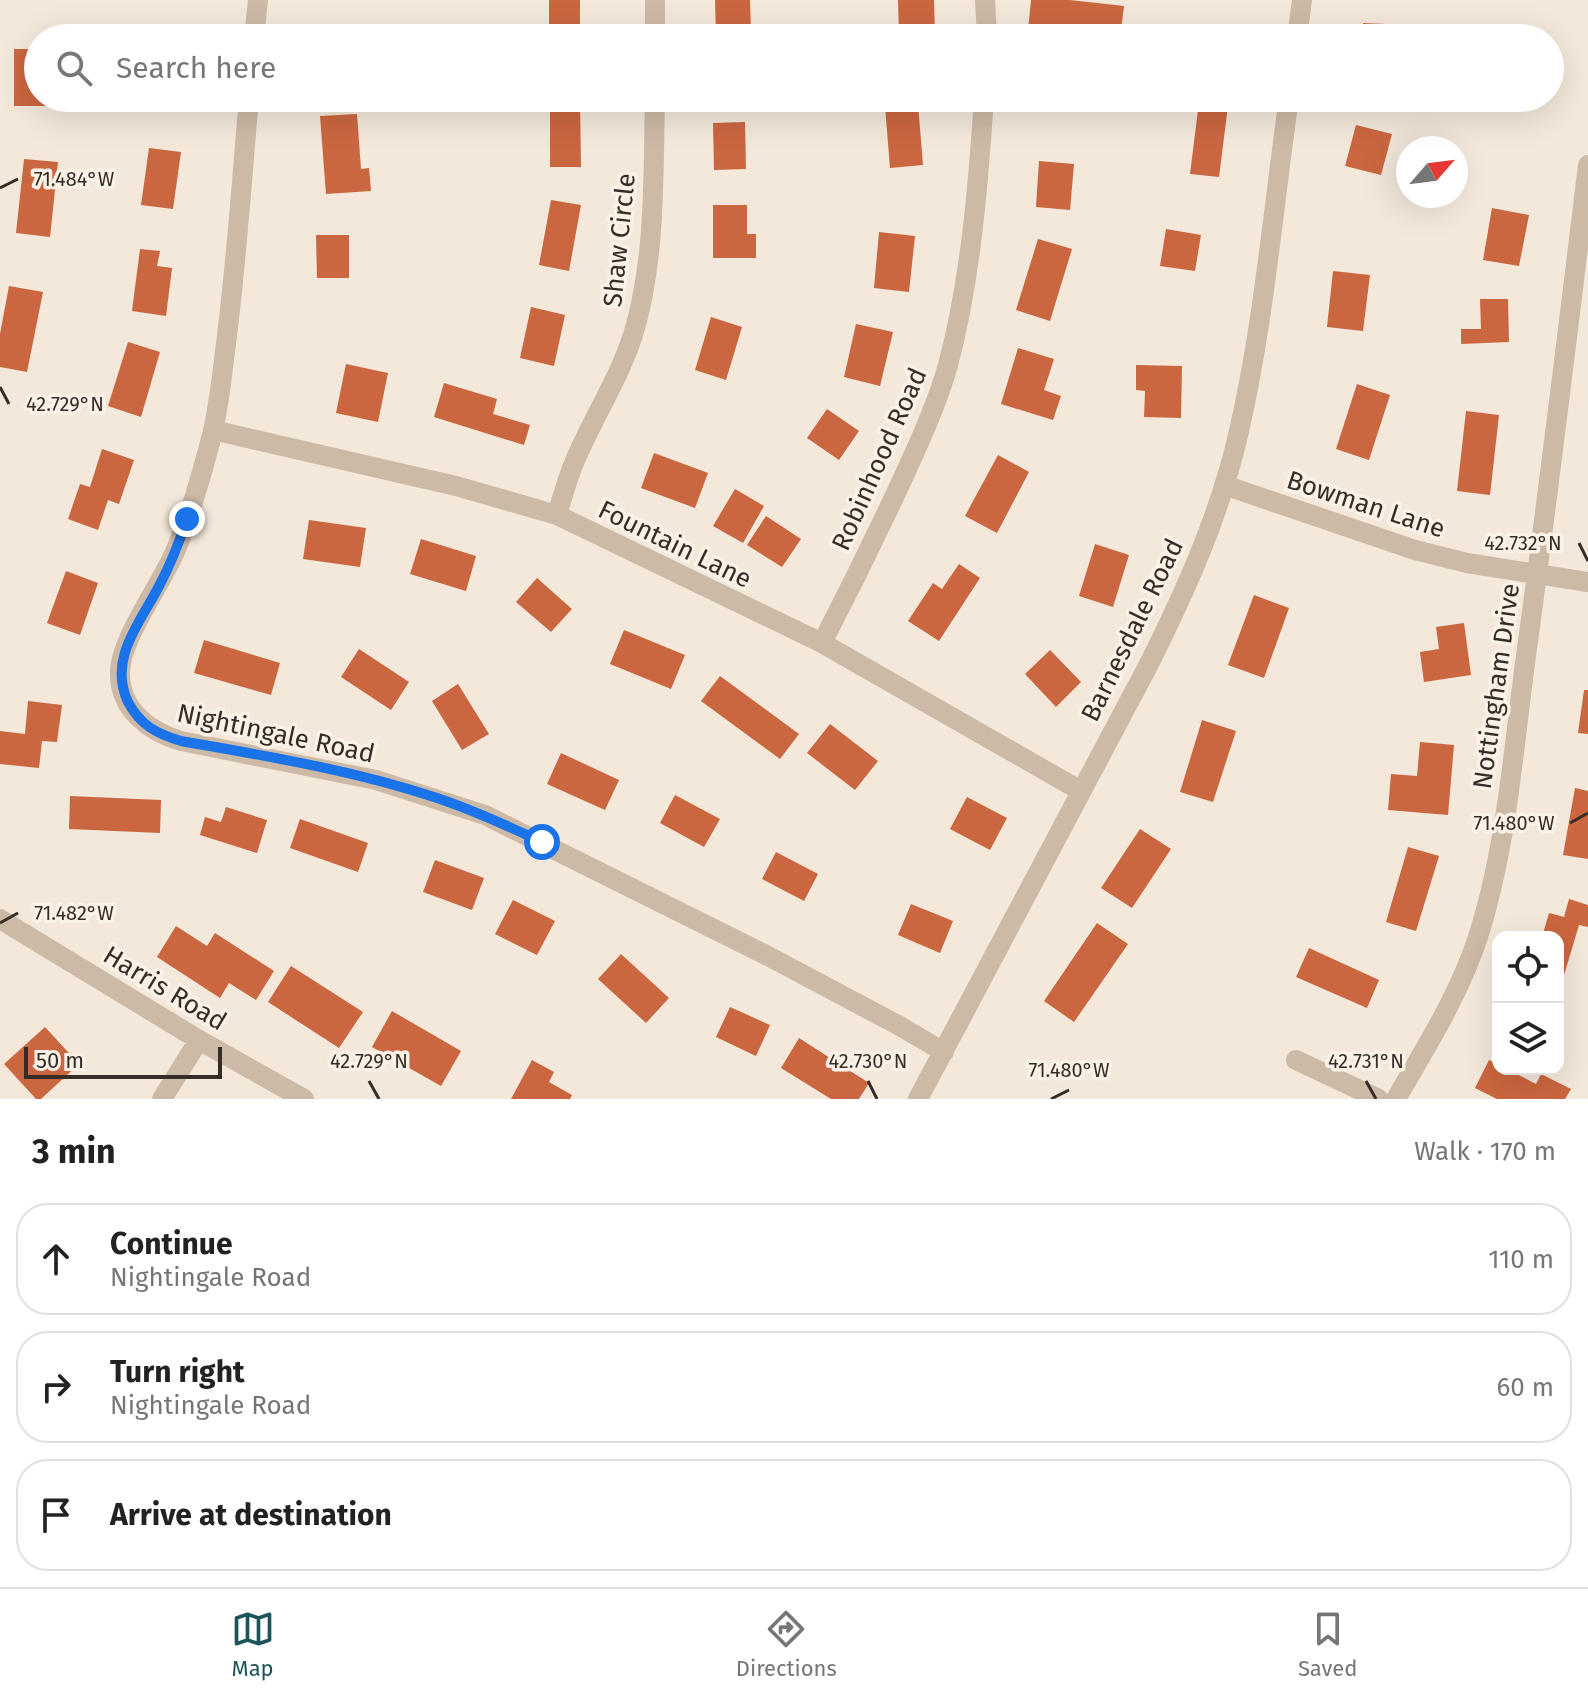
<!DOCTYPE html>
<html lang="en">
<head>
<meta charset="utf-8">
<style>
  body { margin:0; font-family:"Fira Sans",sans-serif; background:#f6f6f6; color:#222 }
  .controls { position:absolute; right:24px; bottom:24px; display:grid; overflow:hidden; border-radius:16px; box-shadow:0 8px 32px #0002 }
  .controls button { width:72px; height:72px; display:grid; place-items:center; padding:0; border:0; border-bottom:2px solid #e0e0e0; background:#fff; color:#222; font:40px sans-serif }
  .compass { position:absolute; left:1396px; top:136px; width:72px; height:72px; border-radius:50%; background:#fff; box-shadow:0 8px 32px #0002; rotate:62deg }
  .scale { position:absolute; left:24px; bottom:20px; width:198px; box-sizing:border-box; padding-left:8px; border:4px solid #372d27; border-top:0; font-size:22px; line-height:28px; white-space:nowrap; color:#372d27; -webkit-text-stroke:6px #faf2e7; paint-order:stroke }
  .stop { position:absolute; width:24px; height:24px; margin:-18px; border:6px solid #1a73e8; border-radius:50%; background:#fff }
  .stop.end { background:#1a73e8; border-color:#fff; box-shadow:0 2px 8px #0008 }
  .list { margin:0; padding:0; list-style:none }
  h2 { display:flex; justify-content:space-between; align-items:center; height:104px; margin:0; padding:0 32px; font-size:34px }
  h2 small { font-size:26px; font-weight:400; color:#767676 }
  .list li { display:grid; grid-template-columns:52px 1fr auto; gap:24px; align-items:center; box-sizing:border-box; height:112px; margin:0 16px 16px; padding:0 16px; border:2px solid #e0e0e0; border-radius:32px }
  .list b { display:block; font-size:30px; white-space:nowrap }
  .list p { margin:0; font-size:26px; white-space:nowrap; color:#767676 }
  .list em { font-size:26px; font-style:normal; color:#767676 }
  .icon { flex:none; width:44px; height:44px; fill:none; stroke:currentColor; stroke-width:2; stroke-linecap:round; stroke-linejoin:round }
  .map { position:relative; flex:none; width:1588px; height:1099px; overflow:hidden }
  .search { position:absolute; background:#fff; box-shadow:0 8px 32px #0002; left:24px; right:24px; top:24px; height:88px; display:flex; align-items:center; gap:20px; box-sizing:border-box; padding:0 28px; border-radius:44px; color:#767676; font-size:30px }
  .sheet { height:488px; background:#fff }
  nav { display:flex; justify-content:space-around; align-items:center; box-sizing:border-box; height:112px; border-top:2px solid #e0e0e0; background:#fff; font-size:22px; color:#767676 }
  nav a { display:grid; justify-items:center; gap:4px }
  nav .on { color:#1b545b }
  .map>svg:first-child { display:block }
</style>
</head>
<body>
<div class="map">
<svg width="1588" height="1099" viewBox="0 0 1588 1099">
  <rect width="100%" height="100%" fill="#f3e8da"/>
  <path fill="#cb6740" d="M549,0H580V38H549Z
    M715,0H750L751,31L760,30V38H716Z
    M898,0H934L935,36L899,37Z
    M1031,0H1070L1124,6L1120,38L1028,30Z
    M1363,23L1432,26L1431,38H1363Z
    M1211,27L1244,32L1243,38H1209Z
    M361,28V38H328V29Z
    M149,30H191L192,38H149Z
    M14,49H38V98H52L53,106H14Z
    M550,98H580L581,167H550Z
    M1487,98H1538L1537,105L1487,100Z
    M1199,102L1228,106L1219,177L1190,174Z
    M918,104L923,165L890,168L885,106Z
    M357,114L361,169L369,168L371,191L326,194L320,116Z
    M745,122L746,169L714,170L713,123Z
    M1356,125L1392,134L1381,175L1345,166Z
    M149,148L181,152L173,209L141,205Z
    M24,159L58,162L50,237L16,233Z
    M1039,161L1074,164L1070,210L1036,207Z
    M551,200L581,205L569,271L539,265Z
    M713,205H747V234H756V258H713Z
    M1492,208L1529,215L1519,266L1483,260Z
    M1166,229L1201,235L1195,271L1160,266Z
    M879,232L915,236L909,292L874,288Z
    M316,235H349V278H317Z
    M1038,239L1072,249L1050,321L1016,310Z
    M140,249L160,251L157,266L172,268L166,316L132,311Z
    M1333,271L1370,275L1363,331L1327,327Z
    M9,286L43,292L27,372L0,367V334Z
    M1480,299H1508L1509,342L1461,344V329H1481Z
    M531,307L565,315L554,366L520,358Z
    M711,317L742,327L726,380L695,370Z
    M856,324L893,332L880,386L844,377Z
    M128,342L160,352L141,417L108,406Z
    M1018,348L1054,359L1044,390L1061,396L1053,420L1001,404Z
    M346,364L388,373L378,422L336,413Z
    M1136,365L1182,366L1181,418L1144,417L1145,391L1136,390Z
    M444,383L497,399L493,414L530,425L524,445L434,417Z
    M1357,384L1390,395L1369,460L1336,449Z
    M827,409L859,431L839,460L807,438Z
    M1466,411L1499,415L1490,495L1457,491Z
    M102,449L134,460L119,504L108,500L98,530L68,519L80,484L90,487Z
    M654,453L708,473L695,508L641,488Z
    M998,455L1029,472L997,533L965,516Z
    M735,489L764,506L743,543L713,526Z
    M766,516L801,539L782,567L747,545Z
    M309,520L366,528L360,567L303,559Z
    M421,539L476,556L466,591L410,574Z
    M1095,544L1129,555L1113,607L1079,596Z
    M959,564L980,578L939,641L908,621L933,583L942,589Z
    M66,571L98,583L80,635L47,623Z
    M537,578L572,609L551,632L516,602Z
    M1254,595L1289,608L1264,678L1228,665Z
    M1464,623L1471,675L1424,682L1420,652L1439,649L1436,627Z
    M624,630L685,655L671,689L610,664Z
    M204,640L280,663L271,695L194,673Z
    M359,649L409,682L391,710L341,677Z
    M1050,650L1081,682L1056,707L1025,674Z
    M720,676L799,734L780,759L701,701Z
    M458,684L489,734L462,750L432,701Z
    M1584,690H1588V734L1578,733Z
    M28,701L62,705L57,742L42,741L39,768L0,764V731L25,734Z
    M1202,720L1236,731L1213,802L1180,792Z
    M830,724L878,761L855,790L807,753Z
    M1420,742L1454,745L1448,815L1388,810L1391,774L1417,776Z
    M561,753L619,780L605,810L547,784Z
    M1575,788L1588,791V859L1563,855Z
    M675,795L720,819L704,847L660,823Z
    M70,796L161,800L160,833L69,829Z
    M967,797L1007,818L990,850L950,829Z
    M226,807L267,820L257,853L200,835L205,817L221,822Z
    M300,819L368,843L358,872L290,848Z
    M1140,829L1171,849L1132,908L1101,888Z
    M1408,847L1439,856L1416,931L1386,922Z
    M776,852L818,874L804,901L762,879Z
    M435,860L484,878L472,910L423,892Z
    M1569,899L1588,905V927L1579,925L1564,975L1558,973V937H1542L1549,913L1564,917Z
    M513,900L555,921L537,955L495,934Z
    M911,904L953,921L940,953L898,935Z
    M1097,923L1128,944L1074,1022L1044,1001Z
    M176,926L207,946L215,933L274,971L256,1000L229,983L220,998L157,957Z
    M1309,948L1379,980L1367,1008L1296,977Z
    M621,954L669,998L646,1023L598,979Z
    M291,966L363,1012L339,1048L268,1002Z
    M730,1007L770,1025L756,1056L716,1037Z
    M392,1011L461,1051L441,1086L372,1047Z
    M45,1027L79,1064L41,1099H36L4,1064Z
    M799,1038L869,1083L859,1099H831L781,1068Z
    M532,1060L554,1072L549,1082L572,1095L570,1099H511Z
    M1489,1060L1498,1064V1069H1507L1536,1084L1541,1074L1571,1089L1565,1099H1497L1475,1088Z"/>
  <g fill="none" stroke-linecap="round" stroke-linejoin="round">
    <path stroke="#ccb9a6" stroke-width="20" d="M655,0V38
      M985,0L987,38
      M254,38L258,0
      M1297,38L1302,0
      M249,98C242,177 237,256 227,335C223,367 220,399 213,431C203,470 192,510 177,547C163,583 119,639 120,674C120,710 150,732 181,741L376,780L485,815L768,956L898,1025L944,1052
      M213,430L456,486L557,515L822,643L1081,791
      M1224,485L1415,550L1467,563L1588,582
      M557,515C562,498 567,480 574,463C592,419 618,381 633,335C656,260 653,176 655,98
      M822,643C850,589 877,534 903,478C920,441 937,404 948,365C971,278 978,187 984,98
      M0,919L199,1040L304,1099
      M1296,1060L1379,1099
      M162,1099L199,1040
      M918,1099L1149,664C1186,590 1221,512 1239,431C1264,322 1273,209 1289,98
      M1396,1099C1426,1047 1459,995 1478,937C1506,849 1513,755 1525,663C1548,497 1568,331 1588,165"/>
  </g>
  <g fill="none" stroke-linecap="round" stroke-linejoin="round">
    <path stroke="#1a73e8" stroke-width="10" d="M187,519C179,543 170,566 158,588C139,624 108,660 128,702C140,725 157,734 181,741C266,756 352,770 434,797C471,809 506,825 542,842"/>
  </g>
  <path fill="none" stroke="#372d27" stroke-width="3" d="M0,188L18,179M0,387L9,404M1579,543L1588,561M1570,823L1588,813M0,923L18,913M369,1081L379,1099M868,1081L877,1099M1366,1081L1376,1099M1051,1099L1069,1090"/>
  <g text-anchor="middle" stroke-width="7" stroke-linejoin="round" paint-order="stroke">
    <g font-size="26" fill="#372d27" stroke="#faf2e7">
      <text transform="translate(619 240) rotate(-84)" y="9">Shaw Circle</text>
      <text transform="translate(879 459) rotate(-66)" y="9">Robinhood Road</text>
      <text transform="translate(1366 504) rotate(18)" y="9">Bowman Lane</text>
      <text transform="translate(675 544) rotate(26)" y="9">Fountain Lane</text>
      <text transform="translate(1132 630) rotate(-64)" y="9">Barnesdale Road</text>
      <text transform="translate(1496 686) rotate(-82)" y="9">Nottingham Drive</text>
      <text transform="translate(276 733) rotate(12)" y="9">Nightingale Road</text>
      <text transform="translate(165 988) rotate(31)" y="9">Harris Road</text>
    </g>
  </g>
  <g font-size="20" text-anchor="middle" fill="#372d27" stroke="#faf2e7" stroke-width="7" stroke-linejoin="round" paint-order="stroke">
    <text x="74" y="186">71.484°W</text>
    <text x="65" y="411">42.729°N</text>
    <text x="1523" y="550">42.732°N</text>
    <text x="1514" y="830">71.480°W</text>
    <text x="74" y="920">71.482°W</text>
    <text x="369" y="1068">42.729°N</text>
    <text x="868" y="1068">42.730°N</text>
    <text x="1366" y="1068">42.731°N</text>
    <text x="1069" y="1077">71.480°W</text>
  </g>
</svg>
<div class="controls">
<button><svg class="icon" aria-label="locate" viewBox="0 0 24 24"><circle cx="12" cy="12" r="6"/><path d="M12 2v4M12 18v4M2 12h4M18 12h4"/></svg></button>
<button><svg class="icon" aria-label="layers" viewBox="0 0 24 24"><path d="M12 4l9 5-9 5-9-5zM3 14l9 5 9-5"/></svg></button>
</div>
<svg class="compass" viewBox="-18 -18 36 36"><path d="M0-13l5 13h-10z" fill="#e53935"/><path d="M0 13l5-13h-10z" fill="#767676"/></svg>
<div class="scale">50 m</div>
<div class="stop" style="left:542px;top:842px"></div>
<div class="stop end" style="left:187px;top:519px"></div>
<div class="search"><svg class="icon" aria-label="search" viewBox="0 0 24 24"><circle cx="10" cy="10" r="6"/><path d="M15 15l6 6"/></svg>Search here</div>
</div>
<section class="sheet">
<h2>3 min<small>Walk · 170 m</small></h2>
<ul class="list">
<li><svg class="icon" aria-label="ahead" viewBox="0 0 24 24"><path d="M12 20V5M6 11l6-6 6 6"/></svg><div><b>Continue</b><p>Nightingale Road</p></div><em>110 m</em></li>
<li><svg class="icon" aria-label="right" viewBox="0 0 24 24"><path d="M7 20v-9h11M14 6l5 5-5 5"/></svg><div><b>Turn right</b><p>Nightingale Road</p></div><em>60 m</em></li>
<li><svg class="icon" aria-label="arrive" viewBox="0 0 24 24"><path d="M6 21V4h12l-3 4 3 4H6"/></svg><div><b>Arrive at destination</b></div></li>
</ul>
</section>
<nav>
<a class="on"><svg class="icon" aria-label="map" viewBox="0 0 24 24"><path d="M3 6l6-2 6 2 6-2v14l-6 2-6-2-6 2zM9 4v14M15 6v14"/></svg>Map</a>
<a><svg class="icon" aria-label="directions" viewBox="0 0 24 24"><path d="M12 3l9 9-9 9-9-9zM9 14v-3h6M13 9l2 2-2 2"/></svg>Directions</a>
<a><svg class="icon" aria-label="saved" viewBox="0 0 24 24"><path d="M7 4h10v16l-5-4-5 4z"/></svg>Saved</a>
</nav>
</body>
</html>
